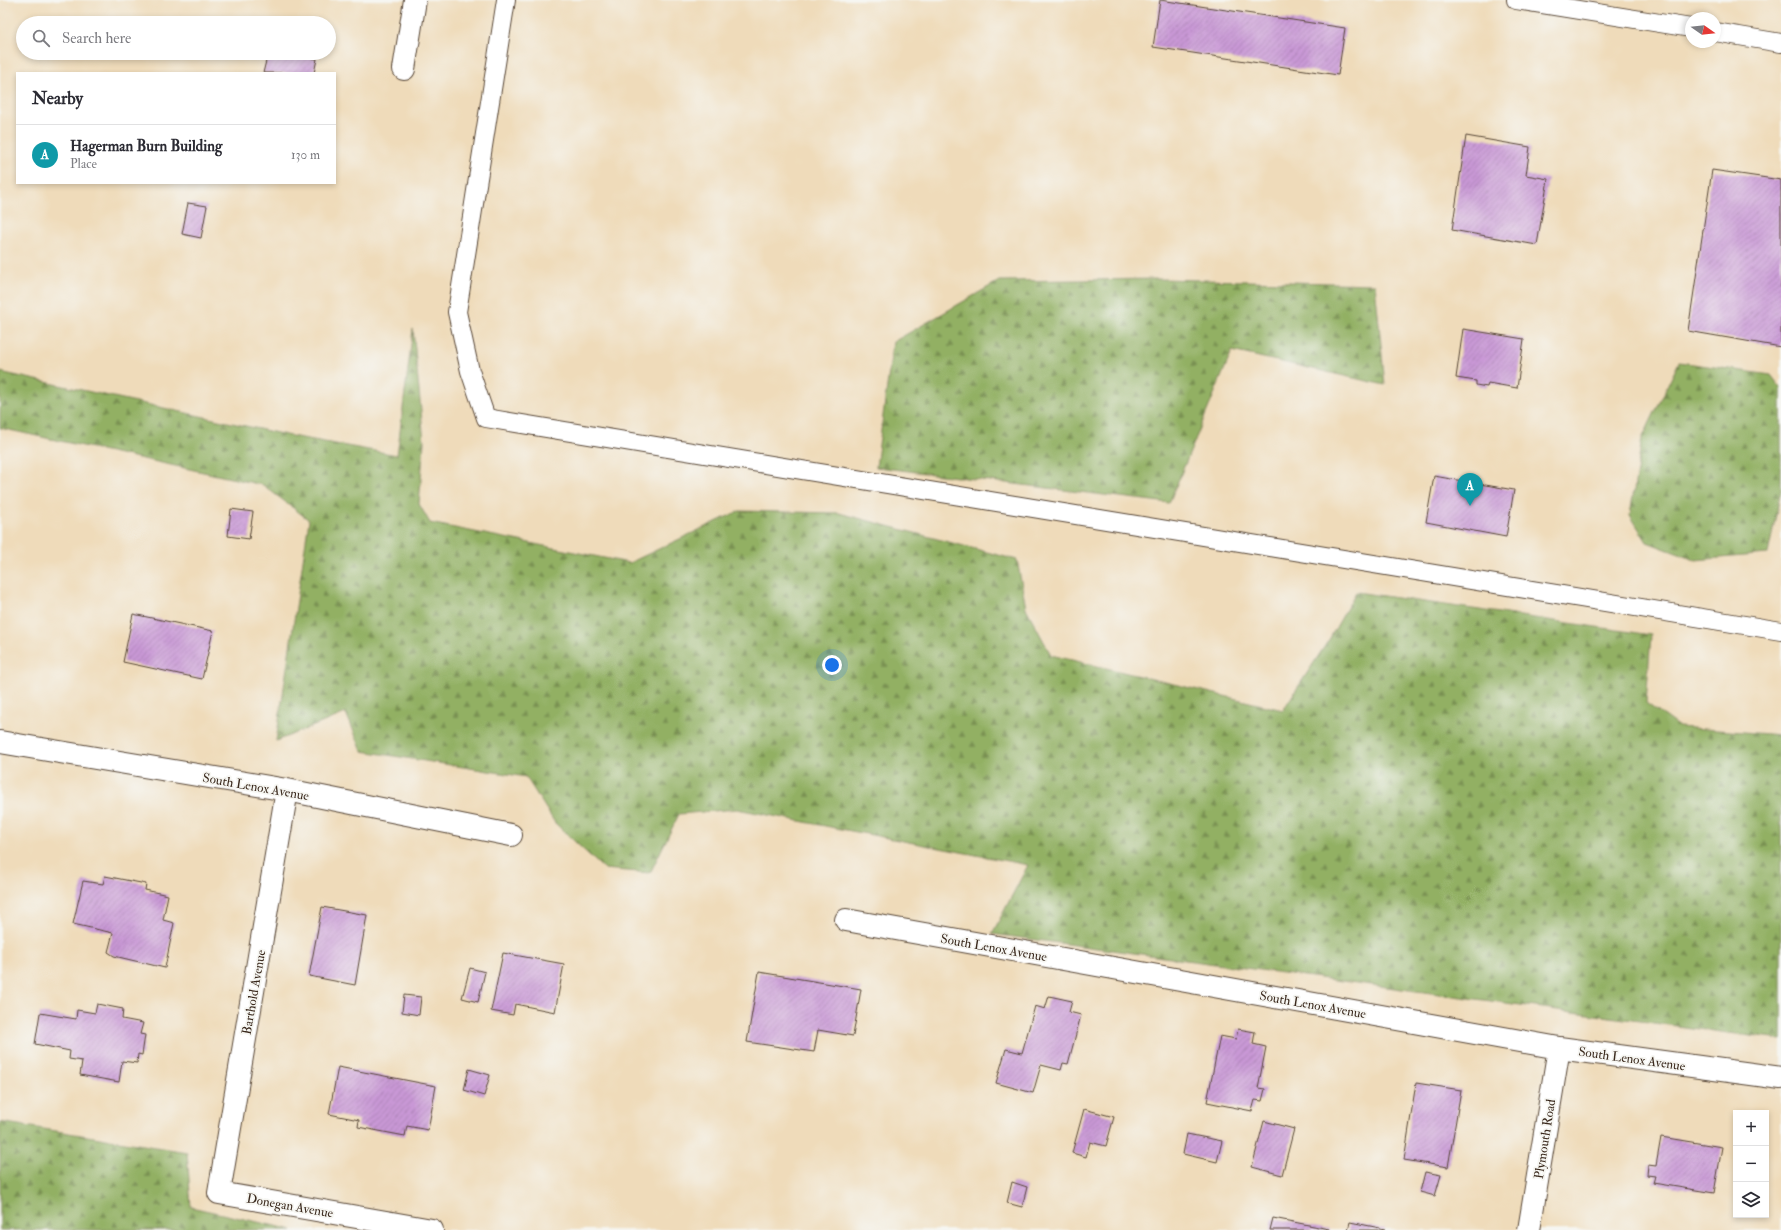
<!DOCTYPE html>
<html lang="en">
<head>
<meta charset="utf-8">
<style>
  body { margin:0; font-family:"IM FELL Double Pica",serif; background:#f7f7f7; color:#2b2b33 }
  .controls { position:absolute; right:12px; bottom:12px; display:grid; overflow:hidden; border-radius:0px; box-shadow:0 2px 6px #0003 }
  .controls button { width:36px; height:36px; display:grid; place-items:center; padding:0; border:0; border-bottom:1px solid #e1e1e2; background:#fff; color:#2b2b33; font:20px sans-serif }
  .compass { position:absolute; left:1685px; top:12px; width:36px; height:36px; border-radius:50%; background:#fff; box-shadow:0 2px 6px #0003; rotate:104deg }
  .you { position:absolute; left:832px; top:665px; width:14px; height:14px; margin:-10px; border:3px solid #fff; border-radius:50%; background:#1a73e8; box-shadow:0 0 0 6px #1a73e833 }
  .badge { display:grid; place-items:center; width:26px; height:26px; border-radius:50%; background:#d1495b; color:#fff; font-size:13px; font-weight:700 }
  .pin { position:absolute; translate:-50% -33px; filter:drop-shadow(0 1px 2px #0008) }
  .pin::after { content:''; position:absolute; top:21px; width:14px; height:12px; background:inherit; clip-path:polygon(0 0,100% 0,50% 100%) }
  .list { margin:0; padding:0; list-style:none }
  h2 { display:flex; justify-content:space-between; align-items:center; height:52px; margin:0; padding:0 16px; font-size:17px }
  h2 small { font-size:13px; font-weight:400; color:#7c7c81 }
  .list li { display:grid; grid-template-columns:26px 1fr auto; gap:12px; align-items:center; box-sizing:border-box; height:60px; padding:0 16px; border-top:1px solid #e1e1e2 }
  .list b { display:block; font-size:15px; white-space:nowrap }
  .list p { margin:0; font-size:13px; white-space:nowrap; color:#7c7c81 }
  .list em { font-size:13px; font-style:normal; color:#7c7c81 }
  .icon { flex:none; width:22px; height:22px; fill:none; stroke:currentColor; stroke-width:2; stroke-linecap:round; stroke-linejoin:round }
  .map { position:relative; flex:none; width:1781px; height:1230px; overflow:hidden }
  .search { position:absolute; background:#fff; box-shadow:0 2px 6px #0003; left:16px; top:16px; width:320px; height:44px; display:flex; align-items:center; gap:10px; box-sizing:border-box; padding:0 14px; border-radius:22px; color:#7c7c81; font-size:15px }
  .panel { position:absolute; background:#fff; box-shadow:0 2px 6px #0003; left:16px; top:72px; width:320px; height:112px; border-radius:0px }
  .map>svg:first-child { display:block }
</style>
</head>
<body>
<div class="map">
<svg width="1781" height="1230" viewBox="0 0 1781 1230">
  <defs>
    <pattern id="forest-firs" width="22" height="20" patternUnits="userSpaceOnUse"><rect width="22" height="20" fill="#92b063"/><path d="M5 1l3.5 6h-7zM16 11l3.5 6h-7z" fill="#788f51"/></pattern>
    <pattern id="building-hatch" width="6" height="6" patternUnits="userSpaceOnUse"><rect width="6" height="6" fill="#c998d6"/><path d="M-1 1l2-2M0 6l6-6M5 7l2-2" fill="none" stroke="#a47cad"/></pattern>
  </defs>
  <rect width="100%" height="100%" fill="#f6f6f2"/>
  <filter id="ink" filterUnits="userSpaceOnUse"><feTurbulence type="fractalNoise" baseFrequency=".025" numOctaves="2"/><feDisplacementMap in="SourceGraphic" scale="8" xChannelSelector="R" yChannelSelector="G"/><feConvolveMatrix kernelMatrix="1 2 1 2 8 2 1 2 1" color-interpolation-filters="sRGB"/></filter>
  <filter id="wash" filterUnits="userSpaceOnUse"><feTurbulence type="fractalNoise" baseFrequency=".012" numOctaves="4" result="noise"/><feDisplacementMap in="SourceGraphic" scale="16" xChannelSelector="R" yChannelSelector="G"/><feGaussianBlur stdDeviation="0.9" result="paint"/><feColorMatrix in="noise" values="0 0 0 0 0 0 0 0 0 0 0 0 0 0 0 0 0 1.4 0 .05"/><feComposite in="paint" operator="in"/></filter>
  <g filter="url(#wash)">
    <rect width="100%" height="100%" fill="#efdbba"/>
    <path fill="url(#forest-firs)" stroke="#666d40" d="M1159,279L1375,284L1385,385L1232,351L1169,503L876,467L893,342L999,281Z
      M413,329L424,442L419,504L430,523L629,563L739,511L839,513L1017,560L1026,608L1051,655L1283,710L1330,638L1356,592L1651,635L1646,703L1679,727L1781,735V1040L992,934L1028,865L737,809L679,814L650,873L604,869L555,823L526,777L362,751L346,713L276,741L309,520L263,485L0,428V372L291,436L397,455Z
      M1679,362L1771,375L1781,388V490L1768,554L1695,560L1647,542L1630,515L1642,439Z
      M0,1122L187,1152L191,1207L293,1230H0Z"/>
    <g id="blocks">
      <path fill="url(#building-hatch)" d="M1160,0L1345,28L1338,75L1153,47Z
        M268,53H290L317,59L314,73H263Z
        M1466,136L1530,147L1526,175L1548,179L1537,245L1452,230Z
        M1712,170L1781,180V347L1688,331Z
        M188,203L207,206L201,238L182,234Z
        M1463,329L1524,339L1517,388L1488,383L1487,387L1476,385V381L1456,378Z
        M1434,476L1514,490L1506,537L1426,522Z
        M231,509L253,512L249,539L228,536Z
        M133,614L213,631L202,679L123,662Z
        M105,876L146,884L145,890L168,895L163,920L174,923L165,968L114,956L108,952L113,933L73,924L83,881L103,884Z
        M322,907L367,915L355,985L309,976Z
        M503,953L564,964L555,1012L515,1004L513,1015L491,1011Z
        M470,968L485,972L478,1002L462,998Z
        M759,972L861,989L853,1036L818,1030L814,1052L747,1042Z
        M404,995L421,997L419,1015L402,1012Z
        M1049,996L1072,1001L1069,1012L1081,1015L1068,1064L1063,1063L1061,1070L1041,1065L1033,1093L996,1083L1006,1049L1022,1053L1035,1006L1045,1009Z
        M97,1004L123,1009L122,1019L143,1023L140,1034L145,1035L142,1055L138,1054L137,1063L122,1061L119,1082L80,1075L82,1061L69,1059L70,1051L35,1044L40,1013L76,1019L77,1010L95,1013Z
        M1238,1029L1255,1032L1253,1044L1266,1047L1258,1088L1265,1089L1262,1101L1255,1100L1252,1111L1207,1102L1220,1036L1236,1039Z
        M338,1067L436,1086L428,1130L407,1126L405,1136L358,1127L359,1120L329,1114Z
        M469,1069L490,1075L484,1096L464,1090Z
        M1416,1083L1461,1090L1448,1167L1404,1160Z
        M1084,1109L1114,1117L1106,1146L1090,1142L1086,1157L1072,1153Z
        M1264,1121L1294,1129L1282,1175L1252,1167Z
        M1187,1134L1222,1141L1217,1162L1183,1154Z
        M1661,1137L1722,1147L1714,1193L1653,1183L1655,1176L1647,1175L1648,1165L1656,1166Z
        M1425,1172L1441,1175L1435,1196L1420,1192Z
        M1012,1182L1027,1187L1022,1207L1007,1203Z
        M1273,1218L1329,1229V1230H1270Z
        M1350,1222L1385,1229V1230H1348Z"/>
    </g>
  </g>
  <g filter="url(#ink)">
    <use href="#blocks" fill-opacity="0" stroke="#564535" stroke-width="1"/>
    <g fill="none" stroke-linecap="round" stroke-linejoin="round">
      <defs>
        <path id="service" d="M506,0L457,312L470,371L486,418L1781,631
          M1516,0L1691,28
          M1715,32L1781,43"/>
        <path id="minor" d="M404,69L415,0
          M0,742L287,790L511,835
          M287,790L219,1193L432,1230
          M846,920L1559,1048L1781,1078
          M1529,1230L1559,1048"/>
      </defs>
      <use href="#service" stroke="#564535" stroke-width="20"/>
      <use href="#minor" stroke="#564535" stroke-width="24"/>
      <use href="#service" stroke="#fff" stroke-width="18"/>
      <use href="#minor" stroke="#fff" stroke-width="22"/>
    </g>
  </g>
  <g text-anchor="middle" stroke-width="3.5" stroke-linejoin="round" paint-order="stroke">
    <g font-size="13" fill="#3b2a1e" stroke="#f6f6f2">
      <text transform="translate(256 786) rotate(10)" y="5">South Lenox Avenue</text>
      <text transform="translate(994 947) rotate(10)" y="5">South Lenox Avenue</text>
      <text transform="translate(253 992) rotate(-80)" y="5">Barthold Avenue</text>
      <text transform="translate(1313 1004) rotate(10)" y="5">South Lenox Avenue</text>
      <text transform="translate(1632 1058) rotate(8)" y="5">South Lenox Avenue</text>
      <text transform="translate(1544 1139) rotate(-81)" y="5">Plymouth Road</text>
      <text transform="translate(290 1205) rotate(10)" y="5">Donegan Avenue</text>
    </g>
  </g>
</svg>
<div class="controls">
<button>+</button>
<button>−</button>
<button><svg class="icon" aria-label="layers" viewBox="0 0 24 24"><path d="M12 4l9 5-9 5-9-5zM3 14l9 5 9-5"/></svg></button>
</div>
<svg class="compass" viewBox="-18 -18 36 36"><path d="M0-13l5 13h-10z" fill="#e53935"/><path d="M0 13l5-13h-10z" fill="#7c7c81"/></svg>
<div class="you"></div>
<div class="pin badge" style="left:1470px;top:506px;background:#0f9aa8">A</div>
<div class="search"><svg class="icon" aria-label="search" viewBox="0 0 24 24"><circle cx="10" cy="10" r="6"/><path d="M15 15l6 6"/></svg>Search here</div>
<section class="panel">
<h2>Nearby<small></small></h2>
<ul class="list">
<li><span class="badge" style="background:#0f9aa8">A</span><div><b>Hagerman Burn Building</b><p>Place</p></div><em>130 m</em></li>
</ul>
</section>
</div>
</body>
</html>
